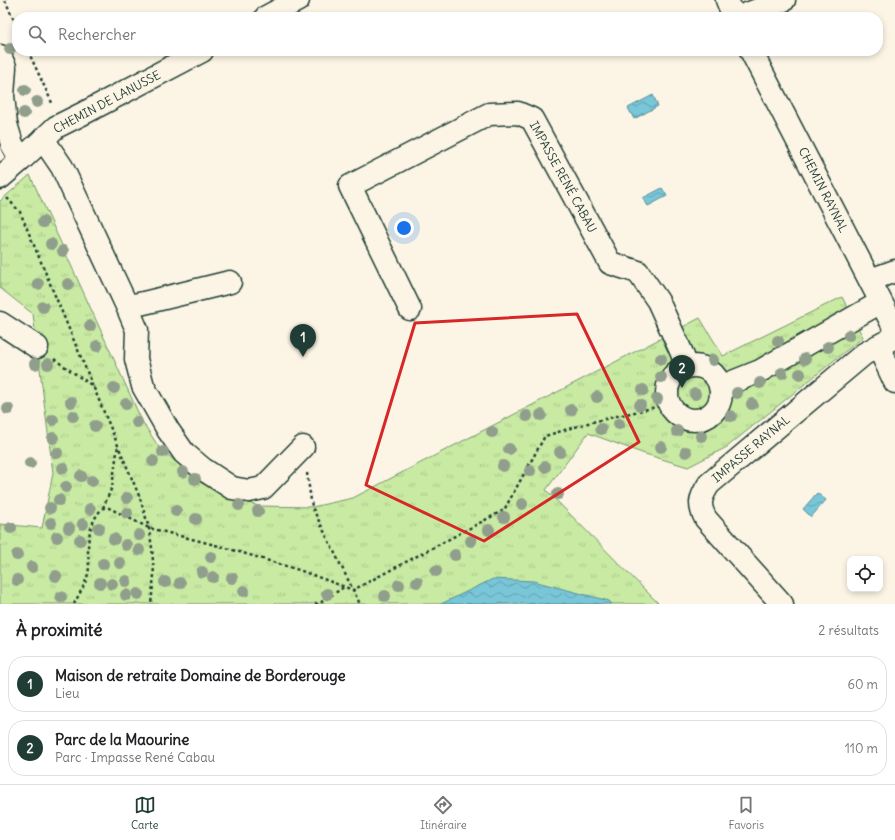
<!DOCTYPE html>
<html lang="fr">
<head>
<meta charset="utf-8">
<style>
  body { margin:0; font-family:Delius,sans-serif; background:#f2f2f2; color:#202124 }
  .controls { position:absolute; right:12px; bottom:12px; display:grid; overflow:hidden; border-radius:8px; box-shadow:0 2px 6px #0003 }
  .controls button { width:36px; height:36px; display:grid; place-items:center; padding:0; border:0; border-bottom:1px solid #e0e0e0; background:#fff; color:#202124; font:20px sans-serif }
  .you { position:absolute; left:404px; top:228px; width:14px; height:14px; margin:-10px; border:3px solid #fff; border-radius:50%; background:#1a73e8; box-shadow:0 0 0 6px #1a73e833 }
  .badge { display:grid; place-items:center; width:26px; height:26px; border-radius:50%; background:#1f3d34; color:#fff; font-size:13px; font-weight:700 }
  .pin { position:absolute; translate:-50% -33px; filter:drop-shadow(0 1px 2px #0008) }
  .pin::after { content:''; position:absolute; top:21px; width:14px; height:12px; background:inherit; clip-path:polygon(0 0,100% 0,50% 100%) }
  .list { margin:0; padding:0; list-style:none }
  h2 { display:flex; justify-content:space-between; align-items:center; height:52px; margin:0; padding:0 16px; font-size:17px }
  h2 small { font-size:13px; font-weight:400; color:#757577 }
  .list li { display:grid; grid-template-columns:26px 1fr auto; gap:12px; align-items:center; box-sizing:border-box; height:56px; margin:0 8px 8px; padding:0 8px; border:1px solid #e0e0e0; border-radius:16px }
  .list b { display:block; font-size:15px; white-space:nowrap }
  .list p { margin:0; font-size:13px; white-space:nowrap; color:#757577 }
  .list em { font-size:13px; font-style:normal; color:#757577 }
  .icon { flex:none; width:22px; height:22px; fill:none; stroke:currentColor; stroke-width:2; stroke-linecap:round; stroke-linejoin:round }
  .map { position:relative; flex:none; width:895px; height:604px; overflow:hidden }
  .search { position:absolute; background:#fff; box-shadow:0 2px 6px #0003; left:12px; right:12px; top:12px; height:44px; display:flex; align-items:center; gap:10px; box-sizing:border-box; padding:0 14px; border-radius:16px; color:#757577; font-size:15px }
  .sheet { height:180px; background:#fff }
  nav { display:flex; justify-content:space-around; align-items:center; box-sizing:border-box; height:56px; border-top:1px solid #e0e0e0; background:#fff; font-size:11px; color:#757577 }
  nav a { display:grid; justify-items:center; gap:2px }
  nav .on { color:#1f3d34 }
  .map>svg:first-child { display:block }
</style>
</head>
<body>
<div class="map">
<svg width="895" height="604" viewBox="0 0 895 604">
  <defs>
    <pattern id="park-tufts" width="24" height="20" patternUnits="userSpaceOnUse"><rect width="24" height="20" fill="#c8eaa2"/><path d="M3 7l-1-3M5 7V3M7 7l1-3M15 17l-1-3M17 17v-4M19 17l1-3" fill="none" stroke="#abca8c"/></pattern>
    <pattern id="water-waves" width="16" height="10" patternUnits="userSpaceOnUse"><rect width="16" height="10" fill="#79c6d8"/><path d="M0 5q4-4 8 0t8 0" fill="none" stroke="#63a2b0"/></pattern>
  </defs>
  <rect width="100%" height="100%" fill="#fcf5e5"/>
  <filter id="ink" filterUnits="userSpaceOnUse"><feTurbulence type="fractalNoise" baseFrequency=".025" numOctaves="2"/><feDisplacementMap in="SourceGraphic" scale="8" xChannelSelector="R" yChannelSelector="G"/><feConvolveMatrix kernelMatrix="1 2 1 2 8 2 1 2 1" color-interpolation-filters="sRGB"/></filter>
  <g filter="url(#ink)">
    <path fill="url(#park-tufts)" stroke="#74946b" d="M30,175L142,421L158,446L196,480L227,497L259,506L312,507L353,498L700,318L723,356L842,297L863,337L727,447L688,467L642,453L588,433L546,490L659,604H0V524L42,528L53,473L33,314L0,288V201Z"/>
    <path fill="url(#water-waves)" stroke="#558f96" d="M653,95L658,106L634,119L628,108Z
      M662,188L667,196L648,206L643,198Z
      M817,493L826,500L811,517L803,509Z
      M493,579L533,581L609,601L612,604H441Z"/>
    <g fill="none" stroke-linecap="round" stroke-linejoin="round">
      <defs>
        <path id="minor" d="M727,0L734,17
          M266,17L298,0
          M739,17L784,0
          M751,51L895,329
          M0,56L5,67L3,96L6,124L12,144L21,160
          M43,139L62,167L126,304
          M0,178L21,160L56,127L86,112L202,51
          M870,280L895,271
          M230,282L148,302L135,305L126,304L137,330L136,359L143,386L168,430L184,453L203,469L232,488L249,491L263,488L303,447
          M410,309L350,186L489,114L518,113L532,119L610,263L638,272L658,301L681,351L687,367
          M0,323L37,347
          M878,346L895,382
          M667 393a27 27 0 1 1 54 0a27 27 0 1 1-54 0Z
          M720,387L760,371L881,302
          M782,604L706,519C698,505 700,498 709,484L864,354L895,337"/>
      </defs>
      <use href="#minor" stroke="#1f3d34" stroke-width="25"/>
      <path stroke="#1f3d34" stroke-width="2.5" stroke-dasharray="3 3" stroke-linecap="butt" d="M5,0L17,27
        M28,51L53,105
        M7,198L20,212L140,498L149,528L152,548L154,575L151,604
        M54,359L94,387
        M307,473L312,507L360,604
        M103,508L112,487L118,445
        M74,604C80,592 88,581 89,567C89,562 88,556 88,551C88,536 91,519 103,508H109L149,528L223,547L299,570L353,590L504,510L545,436L588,423L669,404
        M315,604L320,603L344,587"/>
      <use href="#minor" stroke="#fcf5e5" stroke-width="22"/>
    </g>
    <g fill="#909e8c">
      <circle cx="10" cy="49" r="6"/>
      <circle cx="25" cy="90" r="6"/>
      <circle cx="37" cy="102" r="6"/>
      <circle cx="24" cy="113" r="6"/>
      <circle cx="43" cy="222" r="6"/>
      <circle cx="51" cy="244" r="6"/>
      <circle cx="63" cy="251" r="6"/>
      <circle cx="38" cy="284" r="6"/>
      <circle cx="68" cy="284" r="6"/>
      <circle cx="43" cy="307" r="6"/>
      <circle cx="90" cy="326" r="6"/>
      <circle cx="849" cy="335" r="6"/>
      <circle cx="778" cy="341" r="6"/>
      <circle cx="97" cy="346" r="6"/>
      <circle cx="828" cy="347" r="6"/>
      <circle cx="661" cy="359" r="6"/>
      <circle cx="805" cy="359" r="6"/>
      <circle cx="713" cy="360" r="6"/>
      <circle cx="35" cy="364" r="6"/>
      <circle cx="48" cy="364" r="6"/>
      <circle cx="782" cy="373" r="6"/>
      <circle cx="800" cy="374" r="6"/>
      <circle cx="661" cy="377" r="6"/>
      <circle cx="760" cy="383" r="6"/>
      <circle cx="114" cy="388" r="6"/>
      <circle cx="643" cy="390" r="6"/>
      <circle cx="737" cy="393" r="6"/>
      <circle cx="695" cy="394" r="6"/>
      <circle cx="597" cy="397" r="6"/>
      <circle cx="657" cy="399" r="6"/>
      <circle cx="71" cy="402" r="6"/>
      <circle cx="126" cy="404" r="6"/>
      <circle cx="752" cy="404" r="6"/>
      <circle cx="640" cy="405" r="6"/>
      <circle cx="8" cy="409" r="6"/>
      <circle cx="571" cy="410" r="6"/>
      <circle cx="541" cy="415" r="6"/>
      <circle cx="73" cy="416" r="6"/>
      <circle cx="527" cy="416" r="6"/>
      <circle cx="731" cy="416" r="6"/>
      <circle cx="53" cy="420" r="6"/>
      <circle cx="137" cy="422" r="6"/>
      <circle cx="619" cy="424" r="6"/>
      <circle cx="95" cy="426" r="6"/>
      <circle cx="601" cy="429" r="6"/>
      <circle cx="677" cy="431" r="6"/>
      <circle cx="492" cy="432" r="6"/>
      <circle cx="701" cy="436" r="6"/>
      <circle cx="53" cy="438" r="6"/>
      <circle cx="661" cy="447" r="6"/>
      <circle cx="509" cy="449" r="6"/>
      <circle cx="163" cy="452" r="6"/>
      <circle cx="560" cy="452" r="6"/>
      <circle cx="686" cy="452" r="6"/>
      <circle cx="57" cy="453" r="6"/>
      <circle cx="153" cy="461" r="6"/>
      <circle cx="30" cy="463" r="6"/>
      <circle cx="503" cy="466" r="6"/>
      <circle cx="545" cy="467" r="6"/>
      <circle cx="63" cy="468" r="6"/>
      <circle cx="530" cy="471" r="6"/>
      <circle cx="183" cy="472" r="6"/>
      <circle cx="81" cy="476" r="6"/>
      <circle cx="195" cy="479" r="6"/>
      <circle cx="92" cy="481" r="6"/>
      <circle cx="66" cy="487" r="6"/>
      <circle cx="558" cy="494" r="6"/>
      <circle cx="127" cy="498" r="6"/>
      <circle cx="59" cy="500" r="6"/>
      <circle cx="522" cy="504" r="6"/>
      <circle cx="239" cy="505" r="6"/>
      <circle cx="50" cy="508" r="6"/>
      <circle cx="90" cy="509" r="6"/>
      <circle cx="176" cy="511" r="6"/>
      <circle cx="258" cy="511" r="6"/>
      <circle cx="127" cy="513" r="6"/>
      <circle cx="504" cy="517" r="6"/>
      <circle cx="196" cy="519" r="6"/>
      <circle cx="51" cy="523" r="6"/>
      <circle cx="83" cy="524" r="6"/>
      <circle cx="11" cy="528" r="6"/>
      <circle cx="69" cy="528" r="6"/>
      <circle cx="99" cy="528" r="6"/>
      <circle cx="489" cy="530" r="6"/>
      <circle cx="139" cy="535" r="6"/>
      <circle cx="57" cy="537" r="6"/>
      <circle cx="114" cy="539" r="6"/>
      <circle cx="80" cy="540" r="6"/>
      <circle cx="471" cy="541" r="6"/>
      <circle cx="126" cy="545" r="6"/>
      <circle cx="139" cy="550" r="6"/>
      <circle cx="17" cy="555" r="6"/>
      <circle cx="455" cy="555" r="6"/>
      <circle cx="211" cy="557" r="6"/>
      <circle cx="120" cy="563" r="6"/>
      <circle cx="103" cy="564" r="6"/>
      <circle cx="32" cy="567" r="6"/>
      <circle cx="436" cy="571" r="6"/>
      <circle cx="202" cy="572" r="6"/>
      <circle cx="56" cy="576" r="6"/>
      <circle cx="213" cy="577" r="6"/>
      <circle cx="232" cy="578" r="6"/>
      <circle cx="17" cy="580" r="6"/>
      <circle cx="126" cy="581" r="6"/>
      <circle cx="165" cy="582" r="6"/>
      <circle cx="417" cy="582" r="6"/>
      <circle cx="100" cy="583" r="6"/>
      <circle cx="180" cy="583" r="6"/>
      <circle cx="112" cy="584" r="6"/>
      <circle cx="399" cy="585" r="6"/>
      <circle cx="244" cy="591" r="6"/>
      <circle cx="138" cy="594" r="6"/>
      <circle cx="327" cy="594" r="6"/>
      <circle cx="126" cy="595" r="6"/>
      <circle cx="385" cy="596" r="6"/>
      <circle cx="61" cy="597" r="6"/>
    </g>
  </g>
  <path fill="none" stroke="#d62828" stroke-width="3" stroke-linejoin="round" d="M577,314L639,442L484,541L366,485L415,323Z"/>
  <g text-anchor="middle" stroke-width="3" stroke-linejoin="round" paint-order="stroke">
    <g font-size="12" fill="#1f3d34" stroke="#fcf5e5">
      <text transform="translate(107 102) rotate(-28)" y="4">CHEMIN DE LANUSSE</text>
      <text transform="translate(563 177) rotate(61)" y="4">IMPASSE RENÉ CABAU</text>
      <text transform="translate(823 190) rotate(63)" y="4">CHEMIN RAYNAL</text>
      <text transform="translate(751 449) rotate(-40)" y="4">IMPASSE RAYNAL</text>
    </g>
  </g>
</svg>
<div class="controls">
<button><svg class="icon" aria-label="locate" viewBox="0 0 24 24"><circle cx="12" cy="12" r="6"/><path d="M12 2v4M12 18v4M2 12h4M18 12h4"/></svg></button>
</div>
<div class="you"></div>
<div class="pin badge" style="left:303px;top:357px">1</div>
<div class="pin badge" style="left:682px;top:388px">2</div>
<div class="search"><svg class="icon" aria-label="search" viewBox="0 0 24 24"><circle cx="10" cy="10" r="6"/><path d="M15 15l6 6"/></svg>Rechercher</div>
</div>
<section class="sheet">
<h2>À proximité<small>2 résultats</small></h2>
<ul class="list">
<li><span class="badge">1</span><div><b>Maison de retraite Domaine de Borderouge</b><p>Lieu</p></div><em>60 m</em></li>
<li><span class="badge">2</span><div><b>Parc de la Maourine</b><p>Parc · Impasse René Cabau</p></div><em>110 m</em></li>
</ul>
</section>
<nav>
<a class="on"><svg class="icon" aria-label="map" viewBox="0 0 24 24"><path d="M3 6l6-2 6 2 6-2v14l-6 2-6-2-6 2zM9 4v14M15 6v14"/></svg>Carte</a>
<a><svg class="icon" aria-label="directions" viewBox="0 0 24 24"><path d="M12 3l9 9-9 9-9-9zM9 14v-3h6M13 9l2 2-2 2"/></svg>Itinéraire</a>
<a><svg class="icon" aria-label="saved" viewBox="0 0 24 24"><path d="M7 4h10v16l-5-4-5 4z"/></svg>Favoris</a>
</nav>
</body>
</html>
